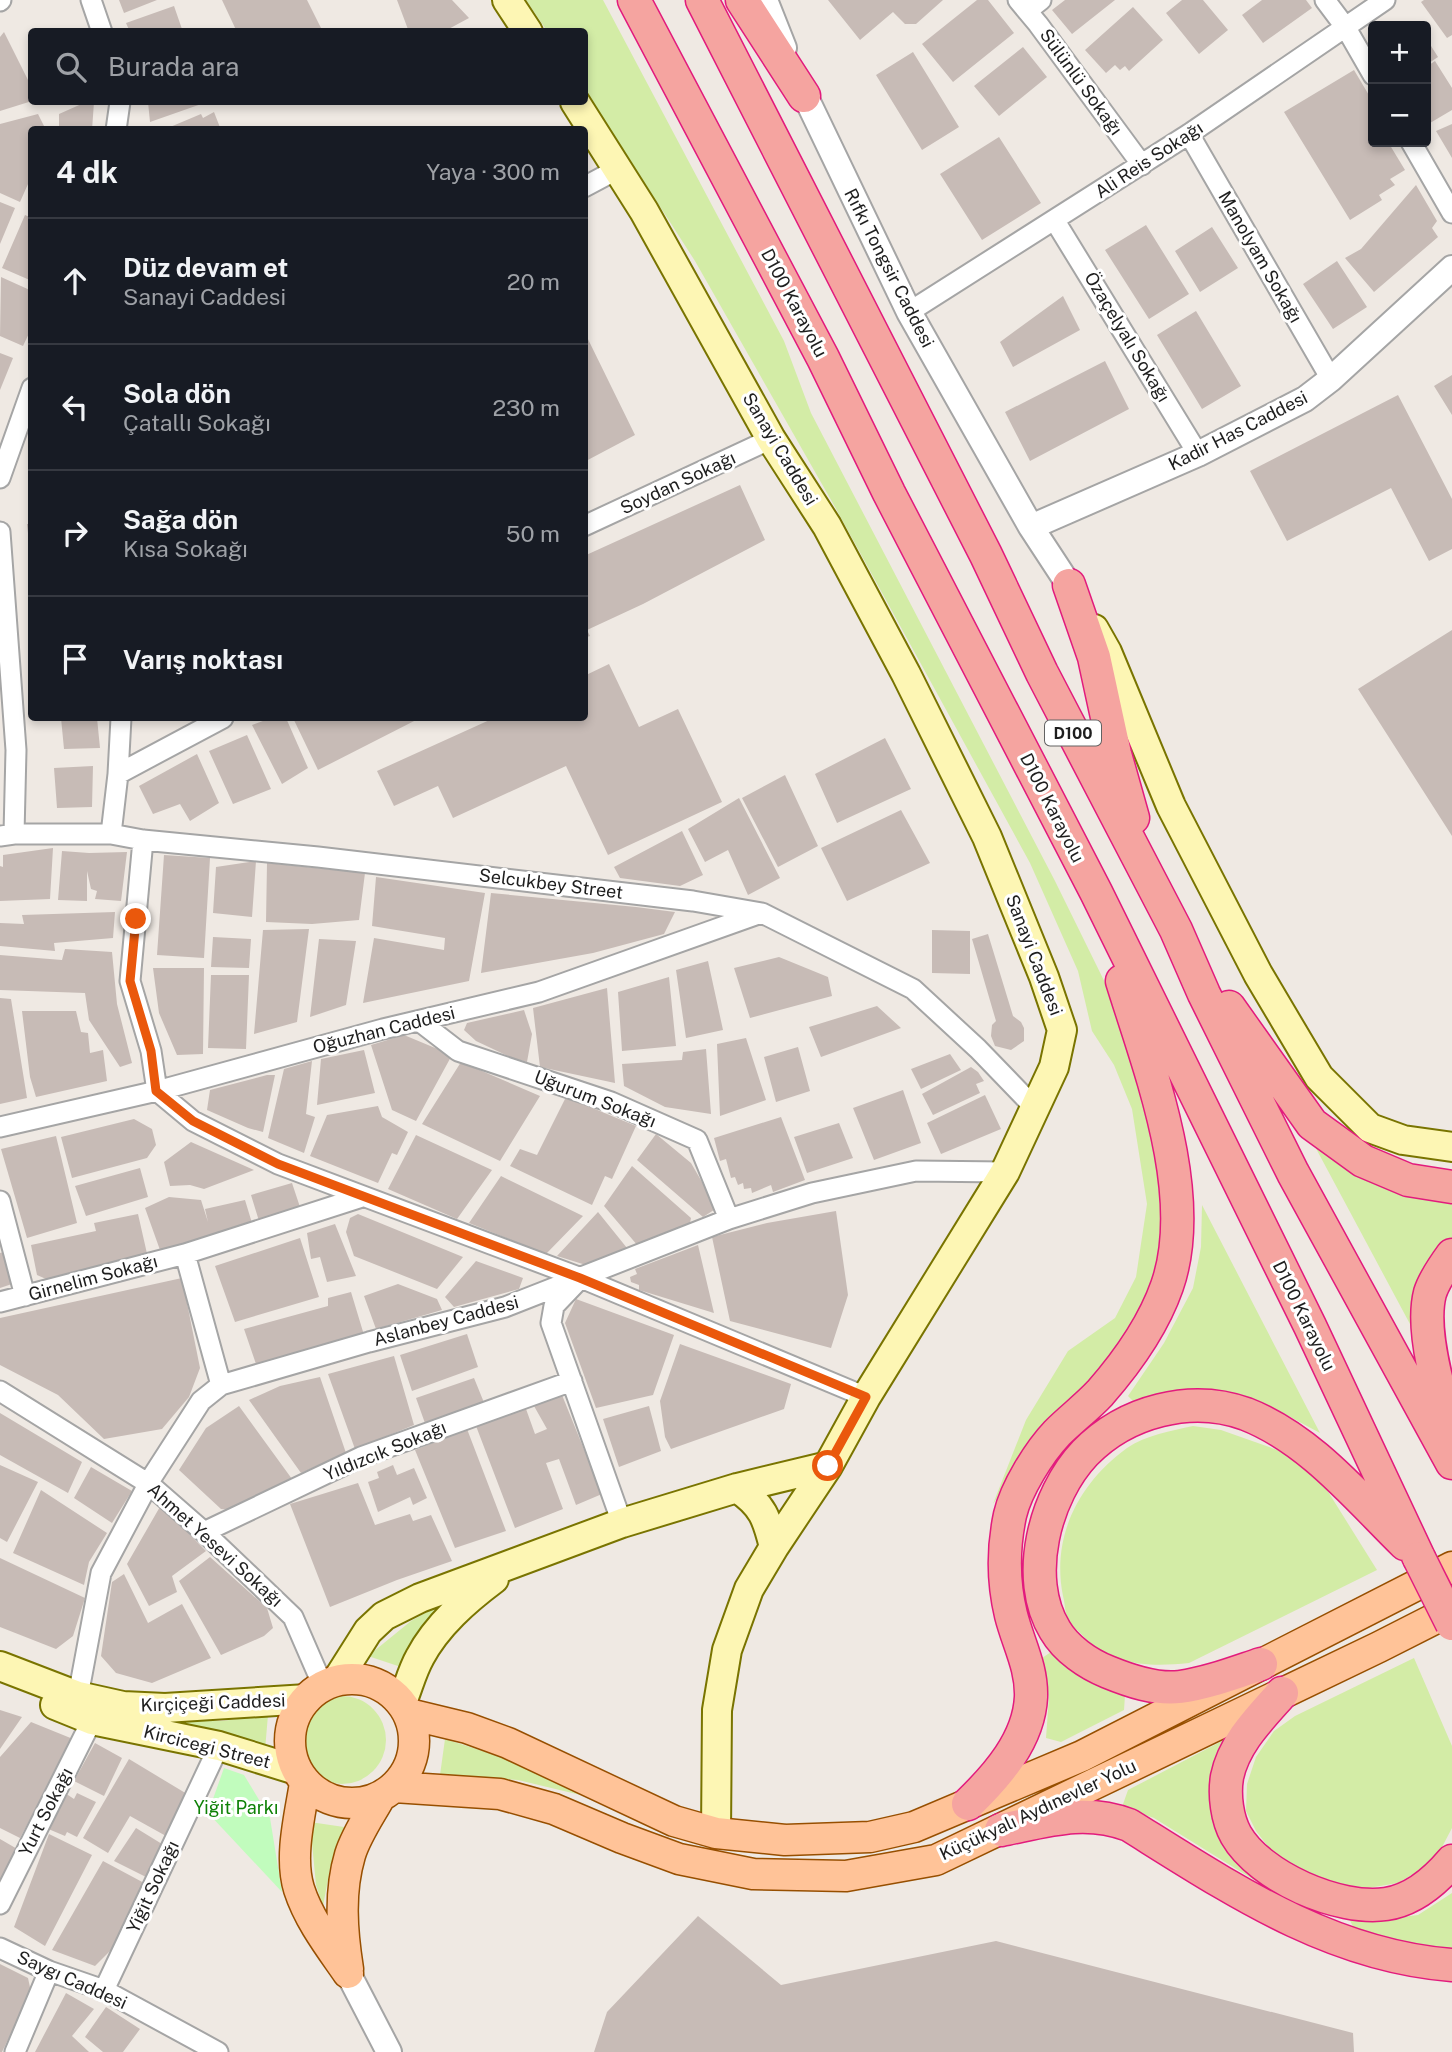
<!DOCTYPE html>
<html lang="tr">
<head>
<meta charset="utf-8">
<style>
  body { margin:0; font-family:"Public Sans",sans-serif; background:#242831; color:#f1f3f6 }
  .controls { position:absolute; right:21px; top:21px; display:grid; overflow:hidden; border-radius:7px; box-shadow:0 4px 10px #0003 }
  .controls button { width:63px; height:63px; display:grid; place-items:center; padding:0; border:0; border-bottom:2px solid #363941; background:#171b24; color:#f1f3f6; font:35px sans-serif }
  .stop { position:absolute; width:21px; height:21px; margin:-16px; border:5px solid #ea580c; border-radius:50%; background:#fff }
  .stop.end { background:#ea580c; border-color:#fff; box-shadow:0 2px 7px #0008 }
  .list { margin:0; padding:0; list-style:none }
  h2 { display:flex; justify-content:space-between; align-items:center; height:91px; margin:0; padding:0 28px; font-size:30px }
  h2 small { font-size:23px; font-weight:400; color:#9ea1a6 }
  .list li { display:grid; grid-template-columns:46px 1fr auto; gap:21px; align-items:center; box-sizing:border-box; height:126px; padding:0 28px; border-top:2px solid #363941 }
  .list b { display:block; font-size:26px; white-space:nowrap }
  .list p { margin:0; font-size:23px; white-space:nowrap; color:#9ea1a6 }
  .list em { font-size:23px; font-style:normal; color:#9ea1a6 }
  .icon { flex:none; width:38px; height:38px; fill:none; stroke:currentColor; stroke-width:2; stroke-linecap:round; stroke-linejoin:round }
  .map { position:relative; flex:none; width:1452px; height:2052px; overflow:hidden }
  .search { position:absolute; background:#171b24; box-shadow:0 4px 10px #0003; left:28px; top:28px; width:560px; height:77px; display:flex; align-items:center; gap:18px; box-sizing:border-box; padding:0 24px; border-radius:7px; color:#9ea1a6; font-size:26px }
  .panel { position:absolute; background:#171b24; box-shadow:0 4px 10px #0003; left:28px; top:126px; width:560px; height:595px; border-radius:7px }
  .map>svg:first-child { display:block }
</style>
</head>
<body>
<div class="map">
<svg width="1452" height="2052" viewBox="0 0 1452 2052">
  <rect width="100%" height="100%" fill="#efe9e3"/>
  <path fill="#d3eca6" d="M526,0H603L784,341L811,413L1055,881L1117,1007L1148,1099L1163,1187L1164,1239L1154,1290L1126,1337L1088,1385L1041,1431L993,1504L1026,1420L1068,1351L1115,1318L1136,1277L1147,1204L1132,1109L1114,1065L1092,1031L1078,971L1030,863L835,507L695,261L585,90L584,32L547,31Z
    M1312,1141L1452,1200V1243L1418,1339Z
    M1202,1205L1320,1433L1281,1412L1247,1400L1138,1406L1128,1396L1164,1343L1193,1288L1201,1247Z
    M1193,1426L1221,1430L1283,1452L1322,1482L1377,1570L1189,1663C1150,1667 1114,1666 1084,1637C1080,1632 1073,1627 1069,1622C1065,1615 1065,1603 1063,1596C1051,1536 1079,1483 1127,1448C1146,1435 1171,1431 1193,1426Z
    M443,1603L407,1669L368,1656L411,1621Z
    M1057,1648L1103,1686L1125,1695L1124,1710L1061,1742L1046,1738L1049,1697L1042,1658Z
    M1414,1658L1452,1746V1828L1441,1849L1420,1870L1398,1883L1368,1888L1339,1884L1299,1871L1270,1849L1256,1831L1246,1811L1247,1784L1256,1757L1274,1731L1295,1716Z
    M298 1740a44 44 0 1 1 88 0a44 44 0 1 1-88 0Z
    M268,1715L265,1750L151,1720L222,1721Z
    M445,1739L520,1763L593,1798L518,1780L440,1775Z
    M1224,1740C1221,1755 1215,1774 1217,1789C1220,1826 1233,1858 1259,1883L1154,1818L1122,1807L1128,1790Z
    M310,1822L344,1827L330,1869L323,1906L316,1885Z
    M1452,1893V1949L1379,1938L1354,1929L1349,1918L1386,1919L1418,1915Z"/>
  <path fill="#c1fcbd" d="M224,1768L244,1775L270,1818L282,1892L208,1813Z"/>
  <path fill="#c7bbb6" d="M119,0H157L124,13Z
    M222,0H307L322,30L237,32Z
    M397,0H452L469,18L443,32H409Z
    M828,0H943L916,24H905L893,12L860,40Z
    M977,0H988L1014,33L953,82L922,44Z
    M1065,0H1115L1072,34L1052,10Z
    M1182,0H1203L1228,30L1199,54L1166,13Z
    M1262,0H1306L1312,8L1263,43L1242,15Z
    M1424,0H1452V35L1447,38L1421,2Z
    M174,6L183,32H130L126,23Z
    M1133,7L1163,40L1129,71L1125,66L1120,70L1115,65L1106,73L1085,50Z
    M4,32L32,88V101L0,111V37Z
    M1426,38L1438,57L1426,65Z
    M1023,47L1047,77L999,116L974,86Z
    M913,52L959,127L922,150L876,75Z
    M1435,61L1452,88V110L1430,123L1426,116V67Z
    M1354,70L1373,102V142H1388L1405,170L1390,179L1395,185L1379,195L1382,200L1350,220L1284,112Z
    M86,102H94L92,130H59V114Z
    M148,102H207L150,122Z
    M214,112L221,130H163L201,114L203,118Z
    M38,114L46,130H32V175L20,202L0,193V124Z
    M1452,124V158L1436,131Z
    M999,137L1041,203L982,240L940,174Z
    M1416,185L1437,221L1432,228L1438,237L1374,292L1345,258L1361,249Z
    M0,202L15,208L0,244Z
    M25,215L32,218V281L2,268Z
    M1146,225L1189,294L1149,319L1105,250Z
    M1212,227L1238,268L1200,292L1175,251Z
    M1337,261L1367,307L1333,329L1303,284Z
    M1,277L32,291V327L23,346L0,336Z
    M1063,296L1080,330L1013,367L1000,342Z
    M1196,311L1241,386L1202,409L1157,335Z
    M584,331L635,435L584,462Z
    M0,353L13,358L0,390Z
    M1105,361L1129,409L1030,461L1005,412Z
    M1452,375V415L1434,386Z
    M1398,395L1452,499V549L1429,561L1391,488L1287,541L1250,471Z
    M740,485L765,540L643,604L587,630L590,636L584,638V556Z
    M27,524H32V551H30Z
    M1452,630V836L1358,689Z
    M609,664L639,727L678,709L722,802L608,855L566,766L453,818L438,786L394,806L377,771L494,718H584V676Z
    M61,718H97L100,748L64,749Z
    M271,718H286L308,768L282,784L252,725Z
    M293,718H420L318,770Z
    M247,735L271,789L233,804L209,751Z
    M885,738L911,789L837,823L815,774Z
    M197,754L219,803L190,821L180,804L153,814L139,786Z
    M93,766L92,807L57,808L54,768Z
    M785,775L818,846L778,867L742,798Z
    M739,798L780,878L748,895L728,850L705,862L688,829Z
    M901,810L930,863L847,901L821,848Z
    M682,831L703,875L680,886L620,878L614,867Z
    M53,848L50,899L0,901V866L3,867V855Z
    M62,851L89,853L127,852L121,901L95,899L97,891L91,889L87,871V901L58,900Z
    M164,855L210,858L204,958L157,955Z
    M256,861L252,917L213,913L216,867Z
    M267,863L365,873L359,920L312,924L266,922Z
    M376,877L485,893L469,981L363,1003L374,938L444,950L445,938L372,926Z
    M491,893L636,907L675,912L664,934L593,953L481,973Z
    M115,912L113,938L54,943L55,951L0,946V923L24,924L22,915Z
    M309,929L297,1022L254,1034L263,930Z
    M932,930L970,931V974L932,973Z
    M988,934L1013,1016L1021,1022L1024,1028V1041L1011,1050L995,1046L991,1036L992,1025L996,1021L972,939Z
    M213,937L251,939L249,968L211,967Z
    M319,939L356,941L346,1005L310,1017Z
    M65,949L112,952L117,1004L132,1063L120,1067L89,1020L85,993L0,990V955L62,960Z
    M779,957L828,977L832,996L750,1018L734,968Z
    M708,961L723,1030L686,1038L676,970Z
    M153,968H204L203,1054L177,1055L159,1013Z
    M211,975H249L246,1049L208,1048Z
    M669,977L676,1046L622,1051L618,992Z
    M607,988L615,1083L540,1067L533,1008Z
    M0,998L11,999L27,1098L0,1104Z
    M877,1006L901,1028L821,1057L809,1027Z
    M524,1010L532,1034L527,1062L510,1057L476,1041L464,1030L467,1023Z
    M22,1011H76L81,1032L88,1033L90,1053L103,1050L107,1081L36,1097L30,1077Z
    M404,1035L452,1055L416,1121L392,1110L371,1045Z
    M746,1038L766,1100L720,1116L717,1044Z
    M798,1047L810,1091L776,1102L764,1057Z
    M706,1049L711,1114L665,1107L624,1086L622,1064L682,1060L683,1052Z
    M364,1050L375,1093L317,1105L321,1059Z
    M950,1054L961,1070L921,1089L911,1069Z
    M312,1061L306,1114L315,1117L304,1153L268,1138L284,1069Z
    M461,1062L540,1096L500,1161L422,1124Z
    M971,1067L978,1072L984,1081L976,1084L980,1093L933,1115L922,1094Z
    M267,1075H275L263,1132L248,1128L207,1110L210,1090Z
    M903,1090L921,1143L874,1160L853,1108Z
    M985,1095L1001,1129L941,1154L927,1123Z
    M566,1097L636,1126L612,1179L605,1176L592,1205L510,1166L520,1149L537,1155Z
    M378,1106L382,1117L408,1132L397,1155L392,1153L378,1183L310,1156L327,1115Z
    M781,1117L805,1180L773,1192L771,1185L752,1193L751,1188L744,1189L743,1183L738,1185L735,1177L731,1178L726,1159L720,1161L714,1138Z
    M134,1119L152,1129L156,1145L147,1158L72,1178L61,1137Z
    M839,1123L853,1158L807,1173L794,1137Z
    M656,1134L691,1163L717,1208L703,1217L637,1160Z
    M416,1135L492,1170L457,1219L388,1189Z
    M56,1136L77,1223L27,1238L1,1149Z
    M191,1142L254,1170L204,1189L190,1185L170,1186L164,1162Z
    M632,1166L691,1218L690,1223L638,1246L604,1206Z
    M140,1168L148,1197L86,1216L75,1186Z
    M501,1176L583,1216L546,1254L469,1223Z
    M292,1183L300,1207L259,1221L251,1195Z
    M169,1197L201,1200L208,1222L205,1209L245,1200L252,1223L160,1250L145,1208Z
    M836,1211L848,1295L831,1348L730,1321L712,1237L767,1223Z
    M598,1212L627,1248L589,1266L557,1256Z
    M138,1214L148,1258L46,1279L37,1275L31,1245L96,1231L94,1223Z
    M358,1214L463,1257L437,1289L354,1256L346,1232L350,1218Z
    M335,1224L356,1276L327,1282L320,1257L311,1259L307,1233Z
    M300,1238L319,1297L235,1322L215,1266Z
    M698,1245L714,1313L639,1290V1285L631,1282L630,1277L637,1274L635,1269Z
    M4,1252L12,1284L0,1288V1253Z
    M476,1261L523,1278L519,1289L454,1307L445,1297Z
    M182,1278L200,1368L189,1397L162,1429L104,1439L58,1395L0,1365V1318Z
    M398,1284L437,1299L442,1310L376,1329L364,1296Z
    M351,1292L364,1335L256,1364L244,1329L328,1306V1298Z
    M576,1299L674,1335L653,1395L596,1408L565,1323Z
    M467,1334L478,1367L412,1391L400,1355Z
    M680,1344L791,1384L784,1409L671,1449L665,1437L660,1401Z
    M394,1356L414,1425L355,1449L328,1374Z
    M320,1377L346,1453L301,1473L249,1400L280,1386Z
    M474,1378L485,1405L426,1426L416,1398Z
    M562,1395L602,1494L576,1505L559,1459L546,1463L563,1509L515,1528L476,1426L526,1409L535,1434L547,1429L534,1406Z
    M239,1406L292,1479L233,1510L221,1509L179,1470L206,1428Z
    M649,1406L661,1451L619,1467L603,1419Z
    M0,1413L82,1462L68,1493L0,1455Z
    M467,1429L506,1531L455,1548L415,1450Z
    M0,1465L38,1482L7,1542L0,1538Z
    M393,1465L397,1475L414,1468L427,1498L413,1505L410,1497L378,1512L368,1482L379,1478L377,1472Z
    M91,1467L132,1491L112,1523L74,1498Z
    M358,1483L375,1525L410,1514L413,1521L431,1515L452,1561L397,1580L330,1607L290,1504Z
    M41,1490L107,1533L89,1562L84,1585L13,1553Z
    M161,1505L206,1551L172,1576L177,1592L149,1606L127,1564Z
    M210,1557L267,1608L273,1628L264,1636L221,1655L179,1581Z
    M0,1558L85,1598L73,1636L56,1649L0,1627Z
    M124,1574L148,1623L182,1604L211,1658L152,1683L116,1673L101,1656L112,1582Z
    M0,1710L22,1717L0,1749Z
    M31,1722L73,1739L20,1838L0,1828V1757Z
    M95,1743L122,1758L104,1796L74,1781Z
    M129,1759L187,1794L166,1836L130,1816L108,1853L83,1838Z
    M65,1793L74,1799L77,1793L96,1802L77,1837L67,1832L65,1836L46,1828Z
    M136,1828L162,1844L146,1877L114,1861Z
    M49,1834L92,1855L45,1946L14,1927Z
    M0,1839L19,1850L0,1885Z
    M103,1861L146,1884L111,1950L95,1966L52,1950Z
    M698,1916L781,1985L996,1941L1353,2033L1354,2052H594L607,2012Z
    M0,1964L28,1978L31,1992L2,2052H0Z
    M66,1993L94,2009L72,2036L89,2052H35Z
    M106,2007L140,2029L123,2052H103L85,2037Z"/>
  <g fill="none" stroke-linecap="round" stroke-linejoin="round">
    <defs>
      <path id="minor" d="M91,0L102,32
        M1018,0L1038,24L1142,165
        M1325,0L1346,28L1373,75
        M0,1L1,0
        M1027,11L1041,0
        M116,130L120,102
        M1189,134L1331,379
        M1411,142L1452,213
        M584,187L616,170
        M1055,221L1198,454
        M909,312L1189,134L1385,0
        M0,478L32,388
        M584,526L771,439
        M0,532L16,750L14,834
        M118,774L223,718
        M111,834L118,774L121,718
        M0,836L14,834H111L143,840L318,857L693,901L762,913L913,989L978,1049L1036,1109
        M143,840L130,981L151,1051L157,1091L193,1121L278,1164L581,1278L866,1397
        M419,1021L458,1051L611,1102L697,1140L729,1219
        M0,1127L157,1091L383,1029L539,992L761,913
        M0,1201L25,1296
        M575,1284L554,1306L551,1323L622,1523
        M0,1302L185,1254
        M221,1385L185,1254L362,1197
        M0,1391L149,1484L204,1532L293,1617L323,1686
        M204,1532L361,1457L572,1381
        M78,1696L101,1573L152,1477L201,1401L221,1385L369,1342L505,1307L729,1219L812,1193L916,1171L1005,1172
        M0,1904L92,1720
        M0,1948L49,1971L104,1990L218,2052
        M104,1990L219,1746
        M15,2052L49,1971"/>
      <path id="tertiary" d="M765,0L784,48
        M798,81L909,312L1031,527L1069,585
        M1031,527L1198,454L1305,399L1331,379L1452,268
        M348,1973L389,2052"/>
      <path id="secondary" d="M507,0L528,32
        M575,102L644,211L771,439L827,526L906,674L987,837L1044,977L1062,1030L1054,1067L1005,1172L866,1397L828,1466L774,1547L749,1589L727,1650L717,1710L716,1833
        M1094,629L1107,652L1171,806L1258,974L1319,1077L1370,1128L1403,1140L1452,1147
        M737,1488C763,1505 767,1519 774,1547
        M0,1666L78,1696L123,1706L165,1708L307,1699
        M337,1680L368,1631L384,1616L420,1598L622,1523L737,1488L828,1466
        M402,1702C408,1688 412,1671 420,1657C437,1625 466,1600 494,1579
        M55,1705L92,1720L219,1746L296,1770"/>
      <path id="primary" d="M290 1741a62 62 0 1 1 124 0a62 62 0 1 1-124 0Z
        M409,1714L467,1728L508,1743L674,1821L716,1833L785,1840L870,1837L914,1827L1082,1756L1452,1567
        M305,1783C300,1815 289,1857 299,1889C309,1920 330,1947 348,1973
        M394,1787L500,1794L554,1809L622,1838L679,1859L753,1874L846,1876L936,1860L1379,1647L1452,1610
        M348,1969C342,1931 339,1892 350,1855C356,1835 370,1815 380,1797"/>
      <path id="trunk" d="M634,0L823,358L889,493L1096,892L1310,1326L1419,1558
        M702,0L986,555L1042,673L1176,930L1204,994L1293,1173L1452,1463
        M742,0L804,96
        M1069,585L1094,657L1115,754L1133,818
        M1229,1007L1312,1124L1363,1161L1408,1180L1452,1187
        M1452,1255C1444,1266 1434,1280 1430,1293C1420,1331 1440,1396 1452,1433
        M1261,1664C1234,1673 1208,1683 1180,1687C1156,1690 1130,1681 1108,1672C1088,1664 1066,1649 1055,1630C1023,1578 1045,1495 1085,1453C1126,1411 1191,1394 1246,1414C1310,1439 1357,1497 1405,1544
        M1282,1693C1260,1718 1234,1743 1227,1777C1224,1795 1227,1819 1236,1835C1260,1877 1339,1911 1386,1904C1413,1900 1435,1881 1452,1861
        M968,1804C997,1776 1029,1740 1031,1697C1032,1667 1018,1643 1011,1615C1003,1582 1003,1548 1010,1515C1016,1489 1039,1452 1057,1433C1071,1419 1087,1407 1100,1393C1128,1361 1153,1326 1167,1286C1199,1195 1149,1068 1122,981
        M1001,1830C1046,1821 1084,1808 1129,1825C1230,1888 1330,1956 1452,1965"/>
    </defs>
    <use href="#minor" stroke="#a5a5a5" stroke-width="23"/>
    <use href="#tertiary" stroke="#a5a5a5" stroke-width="28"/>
    <use href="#secondary" stroke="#797400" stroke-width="32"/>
    <use href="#primary" stroke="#974f00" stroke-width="33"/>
    <use href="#trunk" stroke="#e21b7d" stroke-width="35"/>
    <use href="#minor" stroke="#fff" stroke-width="19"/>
    <use href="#tertiary" stroke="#fff" stroke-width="24"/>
    <use href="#secondary" stroke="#fdf6b4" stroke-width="28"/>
    <use href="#primary" stroke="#ffc398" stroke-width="30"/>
    <use href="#trunk" stroke="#f5a4a0" stroke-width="32"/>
    <defs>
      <path id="trunk-bridge" d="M1419,1558L1452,1624"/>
    </defs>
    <use href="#trunk-bridge" stroke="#e21b7d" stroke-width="35" stroke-linecap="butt"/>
    <use href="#trunk-bridge" stroke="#f5a4a0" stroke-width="32"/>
  </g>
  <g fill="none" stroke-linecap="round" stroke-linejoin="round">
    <path stroke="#ea580c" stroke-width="9" d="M136,919L130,981L151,1051L156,1091L193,1121L278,1164L580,1278L866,1397L828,1466"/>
  </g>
  <g text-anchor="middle" stroke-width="6" stroke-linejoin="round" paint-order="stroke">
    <rect fill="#fff" stroke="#626262" stroke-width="2" x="1045" y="720.5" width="56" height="25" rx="5"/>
    <g font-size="16" font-weight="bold" fill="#1e1e1e">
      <text x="1073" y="739">D100</text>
    </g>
    <g font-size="18" fill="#1e1e1e" stroke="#fff">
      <text transform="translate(1081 82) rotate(54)" y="6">Sülünlü Sokağı</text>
      <text transform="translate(1149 160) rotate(-33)" y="6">Ali Reis Sokağı</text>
      <text transform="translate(1260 257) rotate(60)" y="6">Manolyam Sokağı</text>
      <text transform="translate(889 268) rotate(63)" y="6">Rıfkı Tongsir Caddesi</text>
      <text transform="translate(794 303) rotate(62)" y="6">D100 Karayolu</text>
      <text transform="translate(1127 337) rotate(59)" y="6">Özaçelyalı Sokağı</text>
      <text transform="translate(1238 431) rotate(-27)" y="6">Kadir Has Caddesi</text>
      <text transform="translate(780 449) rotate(59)" y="6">Sanayi Caddesi</text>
      <text transform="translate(678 483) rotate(-25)" y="6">Soydan Sokağı</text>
      <text transform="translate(1052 808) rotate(63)" y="6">D100 Karayolu</text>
      <text transform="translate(551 884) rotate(7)" y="6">Selcukbey Street</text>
      <text transform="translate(1034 955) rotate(69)" y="6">Sanayi Caddesi</text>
      <text transform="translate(384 1030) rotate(-14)" y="6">Oğuzhan Caddesi</text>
      <text transform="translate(595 1099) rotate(21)" y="6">Uğurum Sokağı</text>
      <text transform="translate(93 1278) rotate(-15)" y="6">Girnelim Sokağı</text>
      <text transform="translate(1304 1316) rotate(64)" y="6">D100 Karayolu</text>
      <text transform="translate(446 1321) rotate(-15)" y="6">Aslanbey Caddesi</text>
      <text transform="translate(385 1451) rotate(-22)" y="6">Yıldızcık Sokağı</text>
      <text transform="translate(215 1545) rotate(42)" y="6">Ahmet Yesevi Sokağı</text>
      <text transform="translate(213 1703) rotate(-2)" y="6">Kırçiçeği Caddesi</text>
      <text transform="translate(207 1747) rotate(14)" y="6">Kircicegi Street</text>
      <text transform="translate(1038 1810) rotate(-25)" y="6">Küçükyalı Aydınevler Yolu</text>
      <text transform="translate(46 1812) rotate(-63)" y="6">Yurt Sokağı</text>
      <text transform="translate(153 1887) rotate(-65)" y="6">Yiğit Sokağı</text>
      <text transform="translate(72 1980) rotate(24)" y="6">Saygı Caddesi</text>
    </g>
    <g font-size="18" fill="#0e8106" stroke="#fff">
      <text x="236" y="1814">Yiğit Parkı</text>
    </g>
  </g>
</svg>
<div class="controls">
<button>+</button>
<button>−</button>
</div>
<div class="stop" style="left:828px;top:1466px"></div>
<div class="stop end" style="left:136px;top:919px"></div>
<div class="search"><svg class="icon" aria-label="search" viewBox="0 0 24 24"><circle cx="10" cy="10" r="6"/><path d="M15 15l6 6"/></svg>Burada ara</div>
<section class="panel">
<h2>4 dk<small>Yaya · 300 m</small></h2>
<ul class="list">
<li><svg class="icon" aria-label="ahead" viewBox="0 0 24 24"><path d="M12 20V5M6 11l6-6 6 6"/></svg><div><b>Düz devam et</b><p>Sanayi Caddesi</p></div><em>20 m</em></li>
<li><svg class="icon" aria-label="left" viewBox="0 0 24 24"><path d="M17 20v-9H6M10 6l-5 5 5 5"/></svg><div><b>Sola dön</b><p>Çatallı Sokağı</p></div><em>230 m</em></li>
<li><svg class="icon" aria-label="right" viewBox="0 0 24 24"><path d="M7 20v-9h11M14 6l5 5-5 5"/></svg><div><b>Sağa dön</b><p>Kısa Sokağı</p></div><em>50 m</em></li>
<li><svg class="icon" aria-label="arrive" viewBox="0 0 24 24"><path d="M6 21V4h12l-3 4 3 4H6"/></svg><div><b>Varış noktası</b></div></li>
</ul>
</section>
</div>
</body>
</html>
